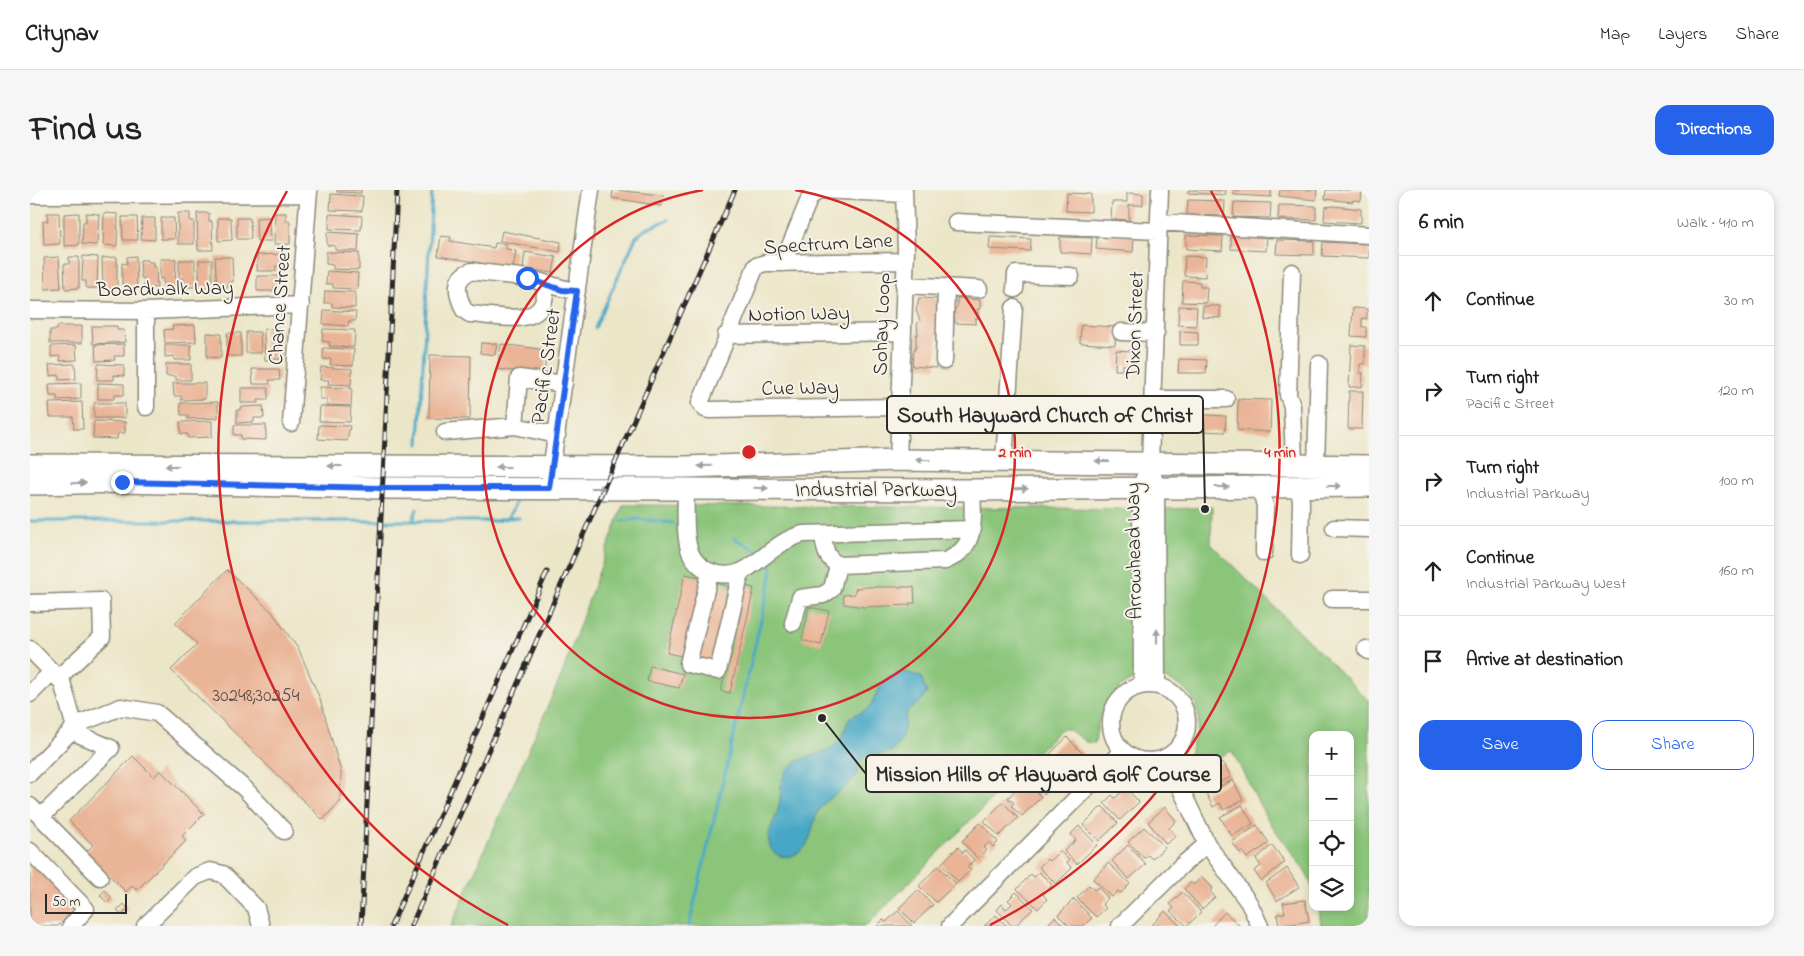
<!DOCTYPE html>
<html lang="en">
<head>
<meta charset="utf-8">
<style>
  body { margin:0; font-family:"Indie Flower",sans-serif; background:#f6f6f6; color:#222 }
  .controls { position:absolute; right:15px; bottom:15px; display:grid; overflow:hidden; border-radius:10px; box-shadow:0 2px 8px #0003 }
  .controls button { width:45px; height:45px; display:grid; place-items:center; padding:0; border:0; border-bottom:1px solid #e0e0e0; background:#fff; color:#222; font:25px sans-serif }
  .scale { position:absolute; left:15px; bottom:12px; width:82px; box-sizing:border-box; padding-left:5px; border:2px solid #2b2b2b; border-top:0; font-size:14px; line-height:18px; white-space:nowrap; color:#2b2b2b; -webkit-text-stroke:4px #f7f3e8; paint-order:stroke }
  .stop { position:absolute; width:15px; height:15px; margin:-11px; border:4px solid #2563eb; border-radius:50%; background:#fff }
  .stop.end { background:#2563eb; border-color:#fff; box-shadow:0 1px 5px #0008 }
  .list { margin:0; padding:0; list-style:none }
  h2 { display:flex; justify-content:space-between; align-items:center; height:65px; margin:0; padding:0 20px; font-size:21px }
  h2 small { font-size:16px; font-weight:400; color:#767676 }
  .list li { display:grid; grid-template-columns:32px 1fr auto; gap:15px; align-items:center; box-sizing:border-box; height:90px; padding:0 20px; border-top:1px solid #e0e0e0 }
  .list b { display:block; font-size:19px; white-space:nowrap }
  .list p { margin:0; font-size:16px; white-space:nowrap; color:#767676 }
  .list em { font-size:16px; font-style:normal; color:#767676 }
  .actions { display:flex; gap:10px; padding:15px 20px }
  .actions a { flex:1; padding:11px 0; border:1px solid #2563eb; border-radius:15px; text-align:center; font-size:18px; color:#2563eb }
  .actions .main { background:#2563eb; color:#fff }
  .icon { flex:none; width:28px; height:28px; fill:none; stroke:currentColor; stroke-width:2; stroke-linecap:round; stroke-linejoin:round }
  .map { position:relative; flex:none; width:1339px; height:736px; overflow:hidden; border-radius:15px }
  header { display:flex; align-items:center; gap:30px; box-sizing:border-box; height:70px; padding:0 25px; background:#fff; border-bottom:1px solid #e0e0e0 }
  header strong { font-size:24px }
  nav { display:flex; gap:28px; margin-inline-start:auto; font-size:18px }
  .intro { display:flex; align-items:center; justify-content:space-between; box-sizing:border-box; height:120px; padding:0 30px }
  h1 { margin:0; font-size:35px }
  .button { padding:12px 22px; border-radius:15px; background:#2563eb; color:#fff; font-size:18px; font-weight:700 }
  main { display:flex; gap:30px; padding:0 30px }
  aside { flex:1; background:#fff; border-radius:15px; box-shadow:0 2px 8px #0003 }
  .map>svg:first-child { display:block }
</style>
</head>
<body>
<header>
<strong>Citynav</strong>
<nav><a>Map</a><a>Layers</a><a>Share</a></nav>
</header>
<div class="intro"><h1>Find us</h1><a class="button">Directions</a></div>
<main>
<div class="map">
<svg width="1339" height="736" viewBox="0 0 1339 736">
  <rect width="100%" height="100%" fill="#f7f3e8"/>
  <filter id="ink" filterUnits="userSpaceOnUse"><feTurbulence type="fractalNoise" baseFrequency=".02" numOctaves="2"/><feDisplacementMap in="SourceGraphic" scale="10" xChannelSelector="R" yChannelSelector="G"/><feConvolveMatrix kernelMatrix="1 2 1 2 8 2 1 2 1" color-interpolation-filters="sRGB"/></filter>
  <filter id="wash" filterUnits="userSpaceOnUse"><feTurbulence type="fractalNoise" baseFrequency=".0096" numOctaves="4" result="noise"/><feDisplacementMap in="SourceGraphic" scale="20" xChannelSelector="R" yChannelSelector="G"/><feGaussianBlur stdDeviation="1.12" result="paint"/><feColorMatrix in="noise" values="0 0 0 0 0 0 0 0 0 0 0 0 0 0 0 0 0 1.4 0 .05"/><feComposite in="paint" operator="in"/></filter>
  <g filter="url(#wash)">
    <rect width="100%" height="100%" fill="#ece6c9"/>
    <path fill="#8ac57a" stroke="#5a7852" d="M593,315L1142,319L1182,317L1181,354L1339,511V736H1291L1289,717H1320V545H1283V699L1277,684L1236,627L1202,561L1156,582C1155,561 1173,543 1167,520C1160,489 1116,477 1092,496C1075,511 1067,531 1065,553L1056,552L1038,539H1031L836,736H421L532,484Z"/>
    <path fill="#47a7c6" stroke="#396978" d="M876,482L891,487L897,503L891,511L877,522C873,537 874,562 852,564C846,565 840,563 834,567C827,573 829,584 823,590C813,602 797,607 789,620C782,632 783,648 774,658C763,670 742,671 739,652C737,641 745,631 748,620C752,607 748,592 757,580C768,565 793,567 806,554C814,547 815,537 820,527L837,520C851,501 847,486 876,482Z"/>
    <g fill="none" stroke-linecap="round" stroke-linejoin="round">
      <path stroke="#47a7c6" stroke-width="3" d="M565,138L606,47L616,39L638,30
        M389,254L402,0
        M478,328H489
        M0,331H465L478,328L486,312
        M383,331L387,319
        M592,331L609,329L643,333
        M704,348L730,362
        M659,736L740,392L742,379L738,369"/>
    </g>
    <g id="blocks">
      <path fill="#eab496" d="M307,0H331V3L307,2Z
        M583,0L633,5L632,16L582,8Z
        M1158,0H1196L1195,5L1158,3Z
        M1204,0H1241V7L1204,5Z
        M1250,0H1287L1286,10L1249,6Z
        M1296,0H1332L1331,11L1323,10V12L1295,9Z
        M1037,3L1061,4V22L1036,21Z
        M1097,3L1113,4V15H1099V30L1081,29L1082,12H1097Z
        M301,4L333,6L332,21L300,20Z
        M1158,10L1195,11L1194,26L1157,25Z
        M1204,12L1241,13L1240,28L1203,27Z
        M1249,15L1286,16V30L1248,29Z
        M1303,16L1331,19V33L1294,31L1295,17Z
        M17,23H29L30,54L14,55L13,31H18Z
        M49,23V55L34,56V24Z
        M56,23L69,24L67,55L52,54L53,32H56Z
        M74,23L88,24L87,56L73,55Z
        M148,23H160V31H164V54H148Z
        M167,23H179V31H182L183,60H168Z
        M245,23H256V31H260V54H244Z
        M299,24L332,26L331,40L299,39Z
        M92,27H107L108,50H93Z
        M240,27L241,51H227L226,28Z
        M112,28H125V50L111,49Z
        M131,28H144L145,49H131Z
        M188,28H201L202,50L188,51Z
        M207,28H220L221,49H207Z
        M472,41L531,52L530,62L470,51Z
        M297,42L329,44L328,61L305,60V56L297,55Z
        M1078,44L1104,46L1103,62L1066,59L1067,47L1078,48Z
        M1156,45L1193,46L1192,61L1156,59Z
        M1201,45L1237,46L1236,61L1201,59Z
        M411,46L421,47L420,51L464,58L465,53L476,54V59L486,61L483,78L408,66Z
        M960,47L1001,49L1000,61L959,59Z
        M1030,47L1062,48L1061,64L1030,62Z
        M1247,50L1284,51V65L1246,64Z
        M1293,52L1339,54V68L1292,66Z
        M296,62L329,63V80L303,79V75L296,74Z
        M495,62L526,67L523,83L493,78Z
        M254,64V76H246V81H227V65Z
        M53,66L68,67L67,98H56V91H52Z
        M106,66L107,99H94V94H92V73L97,74V67Z
        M1155,66L1176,67L1175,87L1154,86Z
        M29,67L31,98L15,99L14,68Z
        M39,67H49V98L35,99L34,74H39Z
        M87,67V98L73,99L72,68Z
        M185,67H202L203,92H197L198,98H187Z
        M130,69H146L145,98H133V89H130Z
        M110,70H118V72H123V77H126L127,98L114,97V88H111Z
        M149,70H165V97H153V88H149Z
        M169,70H182V97H169Z
        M297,81L328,83L327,99L303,98V94H296Z
        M227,86H253V97H244V101H227Z
        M1153,91L1170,92V97H1177L1176,113L1152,112Z
        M295,101L325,102V118L302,117V113H294Z
        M889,108L909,109L906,178L882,176L883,163L886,157V144L888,145L887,134L890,131L886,120Z
        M927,108L950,110V119H947L949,128H946V134L925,133L924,121L927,117Z
        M1149,116L1167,117L1166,136L1148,135Z
        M1173,116H1190V128L1172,127Z
        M1323,118L1337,119V129L1332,128V137H1336V147L1321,146Z
        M294,120L326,122L325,131H319L318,136L293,134Z
        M165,135L166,152L135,153L134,140L143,139L142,136Z
        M1051,135L1086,137L1085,155L1050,153Z
        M27,136H52V153H20V140H27Z
        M62,136H87V140H94L95,152L63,154Z
        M249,138L251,169L235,170L234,139Z
        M293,139L325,140L324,157L299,156L300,152L292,151Z
        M1150,141L1168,142V155H1150Z
        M216,142H230L231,163H216Z
        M177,143L191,144V168L177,167Z
        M197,143H211V166H197Z
        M451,153L467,154L465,165L450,163Z
        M94,154V166H84L85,170L66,171L65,155Z
        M471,154L517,160L514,185L467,179Z
        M46,155L47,170L30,171V166L21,167V156Z
        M135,155H161V170H144V166L135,167Z
        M1321,155L1335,156V174H1330V183H1333L1332,197H1319Z
        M293,158L324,159L323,176L300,175L301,169H293Z
        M1086,160L1102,161V175H1092V180H1085Z
        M400,165L441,166L440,229L399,228Z
        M1149,169L1177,170L1176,183H1148Z
        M45,174L46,189L29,190V185L20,186L19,175Z
        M68,174L94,175V186L84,185V190H67Z
        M136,174H161V190H146V186H136Z
        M291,177L322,179L321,195L298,194L299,190H290Z
        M222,179H249L250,190H239L240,194H223Z
        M51,193V209L27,210V206H20L19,194Z
        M68,193L94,194V205H84V209H68Z
        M143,193H175V209L151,210V206H144Z
        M290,197L322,198L321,216L297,215V209H290Z
        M211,198H238V210H228V213H211Z
        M1319,201H1333L1332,239H1318Z
        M1208,209L1241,210L1240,242L1207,240Z
        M52,212L53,239H44L43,227H20L19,213Z
        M188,212V228L158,229V225H151L150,213Z
        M64,213H95V228H64Z
        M233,216L234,228H224V232L207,233V220H210V217Z
        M290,216L321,217L320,232L289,231Z
        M1144,223L1196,226L1195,242L1140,240V229H1144Z
        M64,231L95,232V243H88L87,249L63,248Z
        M182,231V247L158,248V244H151L150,232Z
        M204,235H236V250L211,249V245H204Z
        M289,235L320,236L317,251L288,249Z
        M197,380L242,422L269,460L290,509L311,582L310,611L293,630L141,480L167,454L145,433Z
        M655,384L674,388L656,467L637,463Z
        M682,392L701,397L683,475L664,471Z
        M715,396L724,398L700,503L691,501Z
        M832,397H884L885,413H879L880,415L833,417L814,414L813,405L825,404V399Z
        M779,417L799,421L791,455L772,450Z
        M620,476L653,484L649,498L617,491Z
        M1037,547L1053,564L1034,582L1018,566Z
        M103,566L124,587L130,580L174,624L152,646L156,651L107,700L102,696L96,702L56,662L63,655L39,631Z
        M1015,568L1031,585L1014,605L996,587Z
        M1184,571L1186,575L1193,572L1201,587L1177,599L1169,584L1175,581L1172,576Z
        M994,590L1011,607L992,626L981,616L984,613L978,608Z
        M1203,590L1213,610L1193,620L1190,613L1183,617L1176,603Z
        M1092,594L1109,612L1090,630L1074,613L1082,605L1085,608L1090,604L1086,599Z
        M973,612L988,628L969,646L954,631Z
        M1212,615L1223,634L1202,646L1190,627Z
        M1072,616L1088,633L1069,651L1053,635Z
        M1135,617L1146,631L1139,638L1146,646L1136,654L1118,632Z
        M950,633L968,652L963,657L959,652L954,657L957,660L948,669L932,651Z
        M1227,635L1239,653L1217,668L1212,661L1210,663L1202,652Z
        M1049,636L1067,655L1047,674L1034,661L1046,650L1041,644Z
        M1114,637L1135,657L1122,669L1118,665L1114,668L1098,652Z
        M1098,655L1116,674L1099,689L1082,671Z
        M1242,655L1255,672L1231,691L1224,681L1231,676L1226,669Z
        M928,657L933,663L935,660L944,670L937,677L941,680L928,692L911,674Z
        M1030,661L1039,670L1037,673L1042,678L1026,694L1009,677L1017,669L1019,671Z
        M0,669L47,716L28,736H0Z
        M1078,673L1100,694L1091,703L1088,701L1082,707L1063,689Z
        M908,676L926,694L906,712L889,696Z
        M1257,678L1269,697L1247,711L1236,693Z
        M1009,682L1022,695L1013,705L1017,709L1008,719L987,699L1001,684L1004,687Z
        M1172,687L1183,698L1180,701L1185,707L1172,719L1154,699L1161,692L1163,695Z
        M1059,695L1064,700L1068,697L1078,708L1072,714L1076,718L1066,727L1047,708Z
        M75,700L82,708L77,713L70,705Z
        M888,700L903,715L884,733L869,718Z
        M986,702L1003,719L985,736H982L967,720L972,714L976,719L982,714L978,710Z
        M1152,702L1171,722L1157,736L1140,721L1144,718L1140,714Z
        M1044,709L1062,728L1053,736H1039L1028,725Z
        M1275,710L1279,731L1249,736L1247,724L1255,723L1253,713Z
        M94,714L98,719L92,725L87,721Z
        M868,721L882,736H847L853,730L856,732Z
        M1135,721L1150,736H1121Z
        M1195,722L1210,736H1182Z
        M966,725L977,736H954Z
        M1025,727L1034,736H1016Z"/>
    </g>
  </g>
  <g filter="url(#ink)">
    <use href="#blocks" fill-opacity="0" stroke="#8c887a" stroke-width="1"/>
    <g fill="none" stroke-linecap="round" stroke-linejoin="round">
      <defs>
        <path id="minor" d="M0,5L279,4
          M926,32L1128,41
          M1129,32L1339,45
          M753,73L780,7L790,0L874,4
          M1262,82L1258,205L1262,216L1264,275
          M515,94C519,141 472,126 440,124L434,120C427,105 422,87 442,81C460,84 479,85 497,88C514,92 529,99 547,101
          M874,95L949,99
          M985,99L986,84L1041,86
          M0,120L116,121L271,115
          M1091,142L1126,143
          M696,145L873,142
          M914,171L916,97
          M1122,209H1196
          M116,217V121
          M870,217L679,220L675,219L670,213L726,76L735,73L874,71
          M261,233L279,0
          M485,236L489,188L534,194
          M415,242L485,236L527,245
          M868,270L876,60L874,0
          M974,271L984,118
          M1286,275L1289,174
          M520,288L561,0
          M1230,296L1235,316L1234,363
          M1269,296L1271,312L1270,365
          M656,298C656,316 654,337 658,355C664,383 696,392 718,378C738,365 750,350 773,344L943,339
          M1304,338L1339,339
          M793,345C795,359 795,367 808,375L915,371C948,358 943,330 942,300
          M680,383L658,474L688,481L711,382
          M1302,409H1339
          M0,413L71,411L72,447L28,488
          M763,433L770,408L793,405L802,399L808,375
          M0,459L32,492L45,538
          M1336,459L1339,461
          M1081 533a38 38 0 1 1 76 0a38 38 0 1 1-76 0Z
          M1112,495L1111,297L1114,288
          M1127,495L1126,297L1120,272L1130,0
          M0,504L22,482
          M1136,568L1177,654L1219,713L1230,736
          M0,583L48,534L91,517L127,523L215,599L254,641
          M0,616L70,687
          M11,627L81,558L41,541
          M0,661L56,719L41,736
          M115,736L165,687L180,681L193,684L226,718L231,736
          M920,736L1093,561
          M1090,736L1151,676L1177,654"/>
        <path id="major" d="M0,275L655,277L868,270L1339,276
          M0,294L92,292L352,298L942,300L1339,296"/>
      </defs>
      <use href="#minor" stroke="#8c887a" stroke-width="19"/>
      <use href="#major" stroke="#8c887a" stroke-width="24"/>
      <use href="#minor" stroke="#fff" stroke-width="16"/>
      <use href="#major" stroke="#fff" stroke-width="21"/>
      <defs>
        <path id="rail" d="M331,736L367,0
          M361,736L517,382
          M381,736L705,0"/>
      </defs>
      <use href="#rail" stroke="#2b2b2b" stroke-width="5"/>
      <use href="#rail" stroke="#f7f3e8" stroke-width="3" stroke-dasharray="9" stroke-linecap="butt"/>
    </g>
    <defs><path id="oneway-solid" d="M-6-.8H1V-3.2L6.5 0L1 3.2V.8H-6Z" transform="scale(1.25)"/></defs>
    <g fill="#a0a0a0">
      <use href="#oneway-solid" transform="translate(893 270) rotate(-179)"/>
      <use href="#oneway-solid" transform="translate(1072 271) rotate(-180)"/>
      <use href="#oneway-solid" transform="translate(142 276) rotate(-180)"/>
      <use href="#oneway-solid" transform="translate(305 276) rotate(-180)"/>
      <use href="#oneway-solid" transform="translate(675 276) rotate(178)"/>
      <use href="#oneway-solid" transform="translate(473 277) rotate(180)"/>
      <use href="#oneway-solid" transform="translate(49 293) rotate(-2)"/>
      <use href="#oneway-solid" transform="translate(1304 296)"/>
      <use href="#oneway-solid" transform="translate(1192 297)"/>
      <use href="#oneway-solid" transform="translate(568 298)"/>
      <use href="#oneway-solid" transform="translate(731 298) rotate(1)"/>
      <use href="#oneway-solid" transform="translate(991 299) rotate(-1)"/>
      <use href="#oneway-solid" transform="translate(1127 446) rotate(-90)"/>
    </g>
  </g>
  <g fill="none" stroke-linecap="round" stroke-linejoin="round" filter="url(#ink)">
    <path stroke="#2563eb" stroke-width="6" d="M92,292L352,298H519L547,101L532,100L497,88"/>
  </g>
  <g fill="none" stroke="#d62828" stroke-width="2.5">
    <path d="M765 0A266 266 0 1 1 673 0"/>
    <path d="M478 735A531 531 0 0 1 257 1M1181 1A531 531 0 0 1 960 735"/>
  </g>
  <g text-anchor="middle" stroke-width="4" stroke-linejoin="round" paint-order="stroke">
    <g font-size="19" fill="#5b4d46">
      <text x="226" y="511">30248;30254</text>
    </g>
    <g font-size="21" fill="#2b2b2b" stroke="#f7f3e8">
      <text transform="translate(798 53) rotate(-3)" y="7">Spectrum Lane</text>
      <text transform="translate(135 98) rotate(-1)" y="7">Boardwalk Way</text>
      <text transform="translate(249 115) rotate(-86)" y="7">Chance Street</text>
      <text transform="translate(769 123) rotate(-1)" y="7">Notion Way</text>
      <text transform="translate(851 134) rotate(-88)" y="7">Sohay Loop</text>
      <text transform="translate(1104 135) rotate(-88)" y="7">Dixon Street</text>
      <text transform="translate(515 176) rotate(-82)" y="7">Pacific Street</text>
      <text transform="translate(770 197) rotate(-1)" y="7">Cue Way</text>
      <text x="846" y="306">Industrial Parkway</text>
      <text transform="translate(1103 361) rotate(-91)" y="7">Arrowhead Way</text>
    </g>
  </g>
  <circle cx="719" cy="262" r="8" fill="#d62828" stroke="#f7f3e8" stroke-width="2.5"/>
  <g font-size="15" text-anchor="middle" font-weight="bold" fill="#d62828" stroke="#f7f3e8" stroke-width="4" stroke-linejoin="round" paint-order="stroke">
    <text x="985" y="267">2 min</text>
    <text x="1250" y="267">4 min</text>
  </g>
  <path fill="none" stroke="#2b2b2b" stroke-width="2" d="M1175 319L1173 225M792 528L836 584"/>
  <g fill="#2b2b2b" stroke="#f7f3e8" stroke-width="2">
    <circle cx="1175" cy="319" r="5"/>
    <circle cx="792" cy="528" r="5"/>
  </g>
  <g fill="#f7f3e8" stroke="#2b2b2b" stroke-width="2">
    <rect x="857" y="206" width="316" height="37" rx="5"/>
    <rect x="836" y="565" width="355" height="37" rx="5"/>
  </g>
  <g font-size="22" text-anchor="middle" font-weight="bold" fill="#2b2b2b">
    <text x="1015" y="232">South Hayward Church of Christ</text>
    <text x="1013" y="591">Mission Hills of Hayward Golf Course</text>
  </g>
</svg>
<div class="controls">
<button>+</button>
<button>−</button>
<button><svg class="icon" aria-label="locate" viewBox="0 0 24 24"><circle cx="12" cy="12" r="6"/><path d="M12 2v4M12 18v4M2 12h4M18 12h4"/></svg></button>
<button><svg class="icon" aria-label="layers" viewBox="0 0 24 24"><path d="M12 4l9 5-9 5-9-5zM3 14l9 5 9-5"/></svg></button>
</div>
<div class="scale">50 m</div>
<div class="stop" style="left:497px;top:88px"></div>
<div class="stop end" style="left:92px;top:292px"></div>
</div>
<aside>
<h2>6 min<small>Walk · 410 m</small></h2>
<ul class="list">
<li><svg class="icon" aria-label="ahead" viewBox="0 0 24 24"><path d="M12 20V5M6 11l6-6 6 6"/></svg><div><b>Continue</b></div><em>30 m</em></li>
<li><svg class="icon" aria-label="right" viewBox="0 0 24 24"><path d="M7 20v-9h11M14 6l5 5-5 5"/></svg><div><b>Turn right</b><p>Pacific Street</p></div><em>120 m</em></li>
<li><svg class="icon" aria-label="right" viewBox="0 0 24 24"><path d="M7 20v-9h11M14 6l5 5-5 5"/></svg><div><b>Turn right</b><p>Industrial Parkway</p></div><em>100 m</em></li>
<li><svg class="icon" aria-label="ahead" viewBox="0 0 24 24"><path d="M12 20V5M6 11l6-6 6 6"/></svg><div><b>Continue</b><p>Industrial Parkway West</p></div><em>160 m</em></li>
<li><svg class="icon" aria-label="arrive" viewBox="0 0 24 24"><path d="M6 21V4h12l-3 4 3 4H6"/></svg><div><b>Arrive at destination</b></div></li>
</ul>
<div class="actions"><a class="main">Save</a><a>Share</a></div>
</aside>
</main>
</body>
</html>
